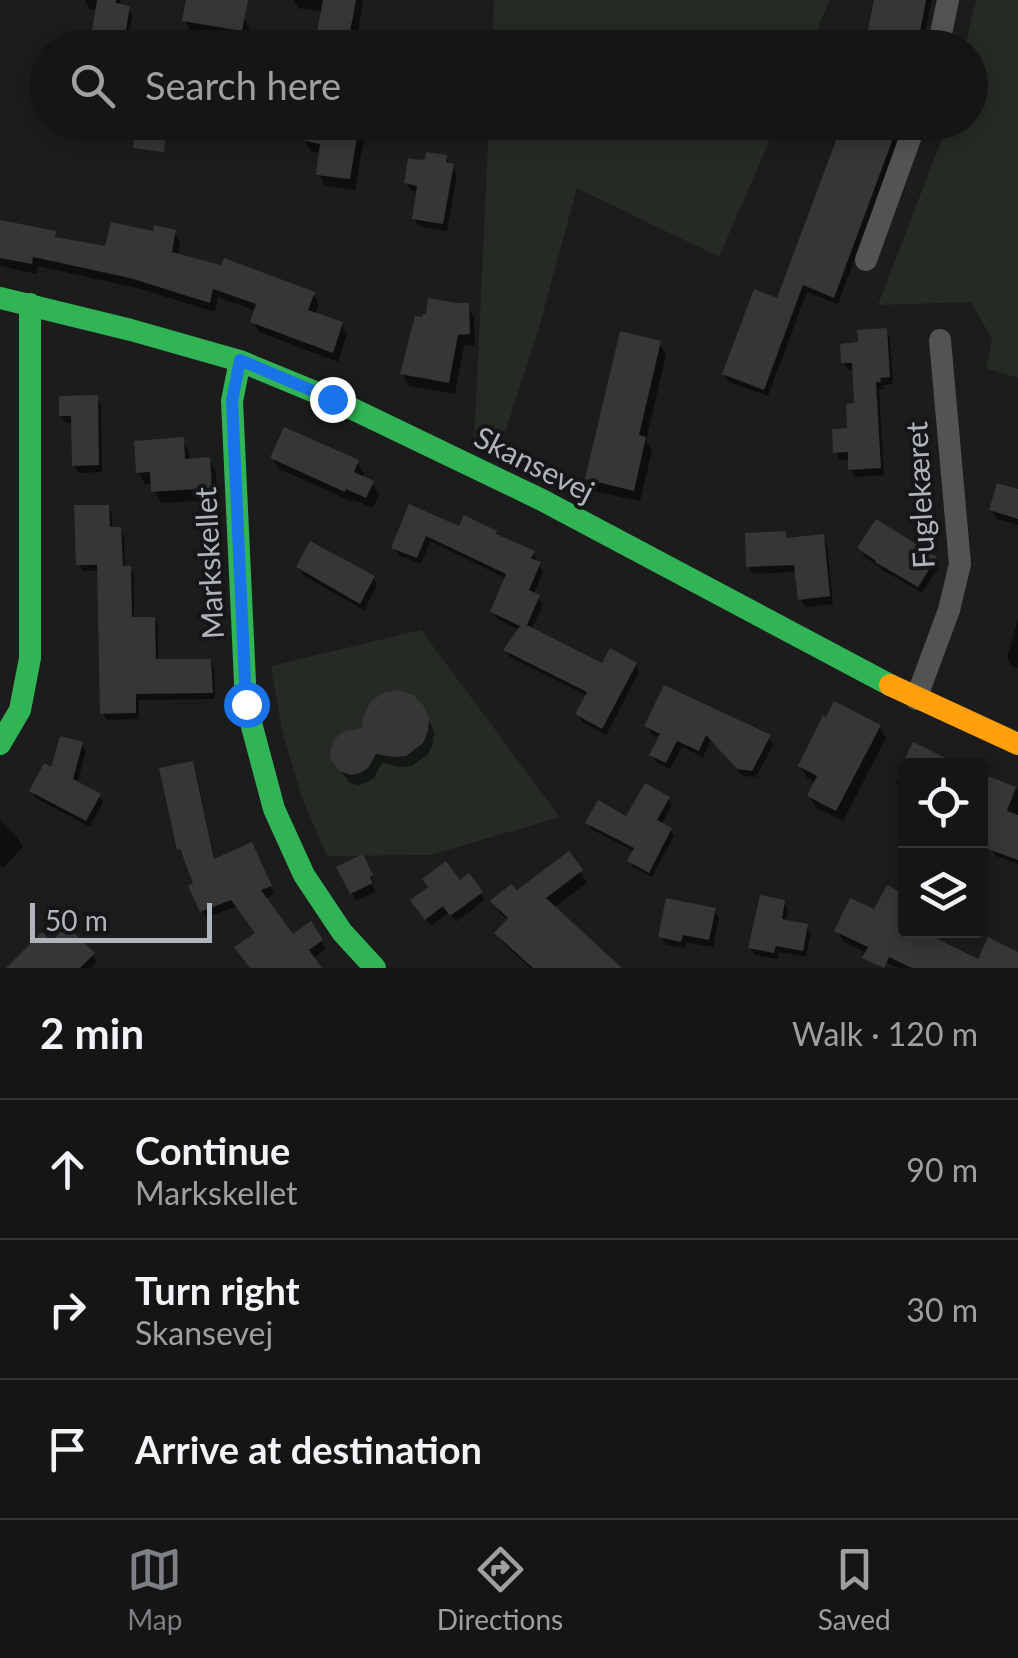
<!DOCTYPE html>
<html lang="en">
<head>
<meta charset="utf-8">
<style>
  body { margin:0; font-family:Lato,sans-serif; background:#1e1e1e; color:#f1f3f6 }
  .controls { position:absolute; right:30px; bottom:30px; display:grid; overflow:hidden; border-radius:10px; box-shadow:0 5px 15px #0003 }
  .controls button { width:90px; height:90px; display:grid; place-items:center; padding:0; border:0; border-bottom:2px solid #343434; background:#151515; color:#f1f3f6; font:50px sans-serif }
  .scale { position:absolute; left:30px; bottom:25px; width:182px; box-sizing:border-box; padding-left:10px; border:5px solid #afb5bb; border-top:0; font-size:28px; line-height:35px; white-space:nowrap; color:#afb5bb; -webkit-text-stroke:8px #161618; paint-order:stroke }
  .stop { position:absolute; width:30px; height:30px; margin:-22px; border:8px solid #1a73e8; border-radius:50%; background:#fff }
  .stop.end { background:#1a73e8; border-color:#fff; box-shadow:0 2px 10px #0008 }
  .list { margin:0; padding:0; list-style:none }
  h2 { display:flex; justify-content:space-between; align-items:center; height:130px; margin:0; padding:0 40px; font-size:42px }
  h2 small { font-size:32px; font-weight:400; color:#9d9fa0 }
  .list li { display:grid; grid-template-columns:65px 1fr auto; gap:30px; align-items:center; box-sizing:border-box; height:140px; padding:0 40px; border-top:2px solid #343434 }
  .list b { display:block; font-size:38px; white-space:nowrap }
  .list p { margin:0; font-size:32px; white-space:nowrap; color:#9d9fa0 }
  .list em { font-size:32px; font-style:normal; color:#9d9fa0 }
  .icon { flex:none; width:55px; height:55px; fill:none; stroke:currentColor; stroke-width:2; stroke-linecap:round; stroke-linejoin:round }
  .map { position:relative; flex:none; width:1018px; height:968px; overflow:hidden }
  .search { position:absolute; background:#151515; box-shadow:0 5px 15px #0003; left:30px; right:30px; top:30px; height:110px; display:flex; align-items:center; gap:25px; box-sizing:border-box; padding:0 35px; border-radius:55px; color:#9d9fa0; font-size:38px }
  .sheet { height:550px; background:#151515 }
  nav { display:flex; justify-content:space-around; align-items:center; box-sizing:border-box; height:140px; border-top:2px solid #343434; background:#151515; font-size:28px; color:#9d9fa0 }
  nav a { display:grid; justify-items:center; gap:5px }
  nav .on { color:#7c7f83 }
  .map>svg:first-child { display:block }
</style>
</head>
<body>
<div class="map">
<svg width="1018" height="968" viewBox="0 0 1018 968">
  <rect width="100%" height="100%" fill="#1c1c1c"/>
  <path fill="#252b24" d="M494,0H830L809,47L492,48Z
    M976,0H1018V378L986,368L992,339L971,302L878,305L948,123L970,122V48L965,47Z
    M489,123H777L719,257L577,188L538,331L498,454L474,444Z
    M421,630L560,817L430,855L327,856L301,795L282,731L271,666Z"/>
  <path fill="#0007" d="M85,0H121L119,6L128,8L132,15L127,48H91L98,10L89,9Z
    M188,0H240L243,18L249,27L246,48H209L211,33L190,30L185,20Z
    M294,0H363L357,38H359L365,48H334V44L327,43L320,31L323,12L298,8Z
    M877,0H932L922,48H867Z
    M422,41L452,46L453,48H421Z
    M199,122H248L246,137L202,128Z
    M846,122H905L838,304L807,292L768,396L729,382L725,374L779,301Z
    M357,127L364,139L355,190L325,186L319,174L321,153L311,151L304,140Z
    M446,158L457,174L447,231L419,226L414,218L419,192L411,190L406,183Z
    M0,223L54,233L58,240L107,249L155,234L175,232L180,242L178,256L313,294L319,305L315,315L341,324L347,334L338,362L259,332L253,322L256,311L218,297L215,312L137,288L38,266L37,274L0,266Z
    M467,305L474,317L475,345L464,346L455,394L409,386L402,374L424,320Z
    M886,331L890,338L893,384L883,385L884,389L879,390L884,475L855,477L851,469V459L840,460L836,452L849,431L857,406L855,370H848L844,363L860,344Z
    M659,343L666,355L646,441L652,451L640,501L594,491L587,478Z
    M96,397L101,405L102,472L79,473L74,465L73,423H66L62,416Z
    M183,440L189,452L190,461L209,460L216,472L217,500L161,503L154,491L153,484H145L138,472Z
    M273,458L357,462L364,473L362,478L372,483L379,494L373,508L352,499L351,501L279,469Z
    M1018,492V525L997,519L992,510Z
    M108,507L112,514V529H120L124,536L125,568H130L134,575V620L154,619L158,626V662H210L214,668L215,699L139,700V719L107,720L103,713L100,571H83L79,564Z
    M410,508L460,529L498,538L533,553L543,572L533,595L538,597L543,605L531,630L603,667L635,664L639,672L606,735L582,722L578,714L588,696L510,657L506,650L520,630L497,619L492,612L507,579L430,541L421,564L398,555L394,547Z
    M784,534L788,540L823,537L827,545L833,604L805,607L800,599L797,572L753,574L749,566Z
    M860,548L935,559L939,567L922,593L883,570L864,556Z
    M299,567L373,577L377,585L364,610L303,575Z
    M1018,618V668L1012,667L1007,658Z
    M428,718L434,732L433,743L428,754L412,766L401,767L382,763L374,778L366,783L358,785L349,782L333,759Z
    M647,726L769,737L773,745L756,777L743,776L711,740L703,757L682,747L670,769L656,762L652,755L661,738L651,734Z
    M879,726L886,738L843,821L816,808L810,796L816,783L807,778L801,766Z
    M82,744L86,751L77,784L99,796L103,802L90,827L36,798L32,791Z
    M914,745L906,766V792L900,790L896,782Z
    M191,764L196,772L215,861L255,853L274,894L264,899L292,938L310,925L326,949L313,959L319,968H300L294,958L277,961L267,968H251L242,956L257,934L237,906L206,918L202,911L196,885L179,849Z
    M983,777L1018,790V864L996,856L992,849Z
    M669,799L672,805L661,825L670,830L674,836L652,877L633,867L630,861L635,852L591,829L588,823L627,819Z
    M0,820L19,839L23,847L3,868L0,865Z
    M568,855L587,883L553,908L619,968H574L578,947L559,968H530L504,944L497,933L509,921L500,913L494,902L517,893Z
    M362,858L375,884L372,885L375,892L356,901L340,868Z
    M460,883L480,893L485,900L456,922L449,912L431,926L418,908Z
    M888,888L906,897V931H924L922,935L979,962L986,948L1002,952L1009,963L1006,968H998L1003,958H998L992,968H898L844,942L837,931L852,901L875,912Z
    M783,902L788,910L786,922L806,926L811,934L806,957L779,952L778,959L755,955L751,948Z
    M714,910L719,918L713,947L686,942L685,948L665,944L661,937Z
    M51,943L93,955L97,962L91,968H30L25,964Z"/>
  <path fill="#363637" d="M97,0H116V3L130,6L123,48H89Z
    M186,0H248L242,31L182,21Z
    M323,0H356L349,37L317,32Z
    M874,0H926L917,48H864Z
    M136,122H167L164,152L133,148Z
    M305,122H346L359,125L350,179L316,175L320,144L302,140Z
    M843,122H899L834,298L803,285L764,390L722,374L754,289L777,298Z
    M426,152L447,155L446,162L454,164L443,224L412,219L417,186L404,183L408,158L422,160L425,159Z
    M0,220L56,231L55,237L105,246L111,222L153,231L154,225L176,230L172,252L221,265L224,258L315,292L308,310L343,322L333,353L250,322L256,304L213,289L210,303L130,278L33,257L32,264L0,258Z
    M428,298L457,303H469L470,334L458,335L449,383L400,374L415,316L422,317L423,314H426Z
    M887,328L890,377L880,378L881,382H876L881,468L848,470V452L833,453L832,429L847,428L846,404L854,403L852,363H841L840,344L858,342L857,330Z
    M620,331L661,341L639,435L646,437L634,491L585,479Z
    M98,395L99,465L72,466L71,416H59V396Z
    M284,427L359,460L354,472L374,481L366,498L346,489L345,492L270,458Z
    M184,437L185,459L210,457L212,488L151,492L150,472L136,473L134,441Z
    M997,483L1018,489V519L989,510Z
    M409,504L459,526L464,515L497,531L496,534L535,551L531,558L541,562L529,590L540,595L527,625L602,663L610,648L637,663L602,729L575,714L587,692L503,650L520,626L490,612L506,574L426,536L417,558L391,548Z
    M74,505H109L110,527H121L123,566H131L132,617H155L156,659H211L213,693L136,694V713L100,714L97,565H76Z
    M876,519L937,557L918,587L875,562L876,561L857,548Z
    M786,531V538L824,534L830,596L798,600L794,565L746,567L745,533Z
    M310,541L375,576L360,604L296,567Z
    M664,685L771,735L752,771L737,769L706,735L699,751L677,741L666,763L649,755L660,734L644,726Z
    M399,690L413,695L423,705L429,719L428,731L423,743L406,756L394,757L376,754L368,768L360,773L350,775L340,771L331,760L330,752L334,740L343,732L362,728L363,717L371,701L385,692Z
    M834,701L881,725L836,811L807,796L817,776L798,766L823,715L826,717Z
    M60,736L83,742L73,779L101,794L86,821L29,791L44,763L51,767Z
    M913,742L962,766H901Z
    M193,761L214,859L252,842L272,886L261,890L293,934L311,921L323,940L309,950L322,968H250L234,947L255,933L231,900L200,912L188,886L193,883L180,849L177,850L159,768Z
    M980,773L1016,787L1007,811L1018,815V860L980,846Z
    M645,783L670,797L657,820L672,828L649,873L627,861L634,848L585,823L598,800L626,816Z
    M569,851L583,870L546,898L622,968H533L494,933L508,918L490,901L511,884L517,890Z
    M363,854L373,875L370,877L373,883L350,894L336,867Z
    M446,861L460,880L469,873L483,892L450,916L443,906L425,920L410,900L428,887L422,879Z
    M887,885L906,895V930H919L978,959L988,937L1018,952V968H912L889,957L884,968L862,958L868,947L834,931L850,898L874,909Z
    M760,895L785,900L782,919L808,924L803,951L776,946L774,953L748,948Z
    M666,898L716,908L709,940L683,935L681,942L658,937Z
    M67,926L95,953L80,968H6L42,932L50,940L52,937L54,939Z"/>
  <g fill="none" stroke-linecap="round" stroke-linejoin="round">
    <path stroke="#515355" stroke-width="22" d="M938,48L948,0
      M866,260L916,122
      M916,699L949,610L960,564L940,340"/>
    <path stroke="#30b455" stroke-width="22" d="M0,298L131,330L240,361L332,399L542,500L890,685
      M240,361L232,401L246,704L274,809L304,875L342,932L375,968
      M0,744L20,710L30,658V304"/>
    <path stroke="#ff9f0a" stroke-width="22" d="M890,685L1018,744"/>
  </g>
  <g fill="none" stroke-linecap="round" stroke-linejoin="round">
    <path stroke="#1a73e8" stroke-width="12" d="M246,704L232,401L240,360L332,399"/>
  </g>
  <g text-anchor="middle" stroke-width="8" stroke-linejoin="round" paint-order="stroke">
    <g font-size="30" fill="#afb5bb" stroke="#161618">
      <text transform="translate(534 465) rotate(27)" y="10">Skansevej</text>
      <text transform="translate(921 495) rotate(-93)" y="10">Fuglekæret</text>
      <text transform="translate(210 563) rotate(-93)" y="10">Markskellet</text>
    </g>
  </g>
</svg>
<div class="controls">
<button><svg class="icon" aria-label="locate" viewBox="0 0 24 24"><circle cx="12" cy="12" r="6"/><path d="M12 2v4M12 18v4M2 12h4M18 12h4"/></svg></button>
<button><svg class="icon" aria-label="layers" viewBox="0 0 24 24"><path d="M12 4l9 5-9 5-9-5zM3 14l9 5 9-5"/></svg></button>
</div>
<div class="scale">50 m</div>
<div class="stop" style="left:246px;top:704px"></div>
<div class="stop end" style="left:332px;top:399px"></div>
<div class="search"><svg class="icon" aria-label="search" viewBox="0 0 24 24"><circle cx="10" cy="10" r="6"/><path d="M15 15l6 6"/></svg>Search here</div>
</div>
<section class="sheet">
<h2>2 min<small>Walk · 120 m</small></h2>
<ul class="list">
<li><svg class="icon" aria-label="ahead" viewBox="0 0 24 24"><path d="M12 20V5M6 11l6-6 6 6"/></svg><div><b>Continue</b><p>Markskellet</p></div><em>90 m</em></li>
<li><svg class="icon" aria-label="right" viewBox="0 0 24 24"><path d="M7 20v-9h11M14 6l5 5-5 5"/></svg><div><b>Turn right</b><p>Skansevej</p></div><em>30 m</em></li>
<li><svg class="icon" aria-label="arrive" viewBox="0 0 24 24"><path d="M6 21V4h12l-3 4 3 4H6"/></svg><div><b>Arrive at destination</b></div></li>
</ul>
</section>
<nav>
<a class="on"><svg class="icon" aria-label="map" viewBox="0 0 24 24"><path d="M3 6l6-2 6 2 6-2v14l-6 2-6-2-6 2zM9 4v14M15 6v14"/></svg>Map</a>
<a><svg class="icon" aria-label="directions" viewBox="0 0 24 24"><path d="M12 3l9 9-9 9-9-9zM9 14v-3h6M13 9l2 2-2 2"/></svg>Directions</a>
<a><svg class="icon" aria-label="saved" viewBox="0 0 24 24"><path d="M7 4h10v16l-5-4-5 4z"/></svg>Saved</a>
</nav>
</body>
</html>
